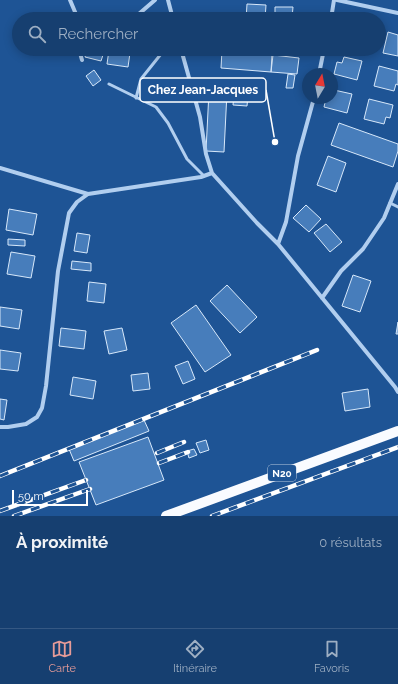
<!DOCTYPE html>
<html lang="fr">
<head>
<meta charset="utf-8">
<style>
  body { margin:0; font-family:Raleway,sans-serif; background:#234a78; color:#f1f3f6 }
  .compass { position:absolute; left:302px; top:68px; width:36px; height:36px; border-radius:50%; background:#163f70; box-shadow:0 2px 10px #0003; rotate:10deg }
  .scale { position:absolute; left:12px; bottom:10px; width:76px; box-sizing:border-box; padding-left:4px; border:2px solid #fff; border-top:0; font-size:11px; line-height:14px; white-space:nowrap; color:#fff; -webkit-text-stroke:3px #1e5495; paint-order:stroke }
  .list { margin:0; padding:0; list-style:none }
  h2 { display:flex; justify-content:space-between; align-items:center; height:52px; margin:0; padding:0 16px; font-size:17px }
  h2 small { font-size:13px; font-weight:400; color:#9eafc3 }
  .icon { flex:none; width:22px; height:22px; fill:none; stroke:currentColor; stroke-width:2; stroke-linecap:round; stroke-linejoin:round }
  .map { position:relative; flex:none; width:398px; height:516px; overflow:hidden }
  .search { position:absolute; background:#163f70; box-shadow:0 2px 10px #0003; left:12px; right:12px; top:12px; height:44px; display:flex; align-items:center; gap:10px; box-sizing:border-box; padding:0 14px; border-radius:22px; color:#9eafc3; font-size:15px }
  .sheet { height:112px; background:#163f70 }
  nav { display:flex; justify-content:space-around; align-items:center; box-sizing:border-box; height:56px; border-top:1px solid #355883; background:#163f70; font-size:11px; color:#9eafc3 }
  nav a { display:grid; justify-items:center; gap:2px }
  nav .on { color:#e69b98 }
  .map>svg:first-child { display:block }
</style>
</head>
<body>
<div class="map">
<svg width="398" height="516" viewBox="0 0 398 516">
  <rect width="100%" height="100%" fill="#1e5495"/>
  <path fill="#477dbb" stroke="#d7e8fa" d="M247,4L266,5L265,19H246Z
    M275,7H293L292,18H275Z
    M388,32L398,35V56L383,53Z
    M87,49H105L101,61L85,57Z
    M109,50L130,53L128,67L107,64Z
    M222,50L272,54L271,72L221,68Z
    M273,55L299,58L297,74L271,72Z
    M344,57L362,61L357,80L334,74L337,62L342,63Z
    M379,66L398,71V85L396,84L394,91L374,86Z
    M94,70L101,80L93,86L86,76Z
    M288,74L295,75L293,88H286Z
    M334,90L352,94L347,113L324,107L326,98H332Z
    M209,91L227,92L224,152L206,151Z
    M234,93L248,95L247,106L233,105Z
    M369,99L393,105L390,118L386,117L384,124L364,119Z
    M339,123L398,144V151L393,167L331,145Z
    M328,156L346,163L336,192L317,185Z
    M306,205L321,219L309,232L293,218Z
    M9,209L37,214L33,235L6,230Z
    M326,224L342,242L330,252L314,233Z
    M77,233L90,235L87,253L74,251Z
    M8,239L25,240V246L8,245Z
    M11,252L35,256L31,278L7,274Z
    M72,261L91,263V271L71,269Z
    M353,275L371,281L360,312L342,306Z
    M89,282L106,284L104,303L87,301Z
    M227,285L257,317L240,333L210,301Z
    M196,305L231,355L205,372L171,323Z
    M0,307L22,310L19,329L0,326Z
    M398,322V334H396Z
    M61,328L86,331L84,349L59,346Z
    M122,328L127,350L109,354L104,331Z
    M0,350L21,353L18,371L0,369Z
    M188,361L195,379L183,384L175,366Z
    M148,373L150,389L133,391L131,375Z
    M73,377L96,381L93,399L70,395Z
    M368,389L370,407L345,411L342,393Z
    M0,399L7,400L4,420L0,419Z
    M144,420L149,431L74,461L69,449Z
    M148,437L164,480L96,505L79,462Z
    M206,440L209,450L200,453L196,443Z
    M194,449L197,455L189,458L187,451Z"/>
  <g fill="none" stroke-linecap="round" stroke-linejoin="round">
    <path stroke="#b1ceef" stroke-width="3" d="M109,84L156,107L168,123L187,159L204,176
      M136,98L141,79L165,49
      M390,203L398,207"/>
    <path stroke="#b1ceef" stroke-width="4" d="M70,0L78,19
      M168,0L173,19
      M337,0L398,13
      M133,19L155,0
      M331,19L334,0
      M82,49L80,53L82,60
      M181,49L200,117L206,154L212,173L257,223L278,244L395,387L398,392
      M319,74L324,49
      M0,168L88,194
      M278,244L286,222L298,156L314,98
      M322,298L341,271L363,249L384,218L398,184
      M0,427H8L26,424L37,417L42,408L46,386L58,271L69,213L77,202L88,194L201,177L212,173"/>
    <path stroke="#f9fbff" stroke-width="10" d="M166,516L398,431"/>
    <defs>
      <path id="rail" d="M157,453L184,442
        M159,463L188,452
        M0,476L317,350
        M0,511L86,480
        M14,516L90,489
        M212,516L398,447"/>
    </defs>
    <use href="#rail" stroke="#fff" stroke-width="4.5"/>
    <use href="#rail" stroke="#1e5495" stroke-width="3" stroke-dasharray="9" stroke-linecap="butt"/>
  </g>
  <g text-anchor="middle" stroke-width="3" stroke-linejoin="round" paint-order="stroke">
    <rect fill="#1e5495" stroke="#bcccdf" stroke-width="1" x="268" y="465" width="28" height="16" rx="3"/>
    <g font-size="10" font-weight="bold" fill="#fff">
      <text x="282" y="477">N20</text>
    </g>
  </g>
  <path fill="none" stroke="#fff" stroke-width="1.5" d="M275 142L266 90"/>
  <circle fill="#fff" stroke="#1e5495" stroke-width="1.5" cx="275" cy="142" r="4"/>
  <rect fill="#1e5495" stroke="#fff" stroke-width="1.5" x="140" y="78" width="126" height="24" rx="4"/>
  <g font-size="12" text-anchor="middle" font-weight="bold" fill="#fff">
    <text x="203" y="94">Chez Jean-Jacques</text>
  </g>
</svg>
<svg class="compass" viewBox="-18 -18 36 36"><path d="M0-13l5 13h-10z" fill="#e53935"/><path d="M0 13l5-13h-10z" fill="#9eafc3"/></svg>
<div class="scale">50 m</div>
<div class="search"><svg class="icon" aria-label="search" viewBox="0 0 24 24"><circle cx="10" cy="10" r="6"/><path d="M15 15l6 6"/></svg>Rechercher</div>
</div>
<section class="sheet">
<h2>À proximité<small>0 résultats</small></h2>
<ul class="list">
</ul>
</section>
<nav>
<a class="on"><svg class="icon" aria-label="map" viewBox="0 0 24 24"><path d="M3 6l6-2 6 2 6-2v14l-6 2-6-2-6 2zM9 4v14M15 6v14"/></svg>Carte</a>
<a><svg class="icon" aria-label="directions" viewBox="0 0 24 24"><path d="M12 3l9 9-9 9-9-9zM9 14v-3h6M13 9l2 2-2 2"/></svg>Itinéraire</a>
<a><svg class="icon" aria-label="saved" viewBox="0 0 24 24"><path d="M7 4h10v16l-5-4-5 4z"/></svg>Favoris</a>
</nav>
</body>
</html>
